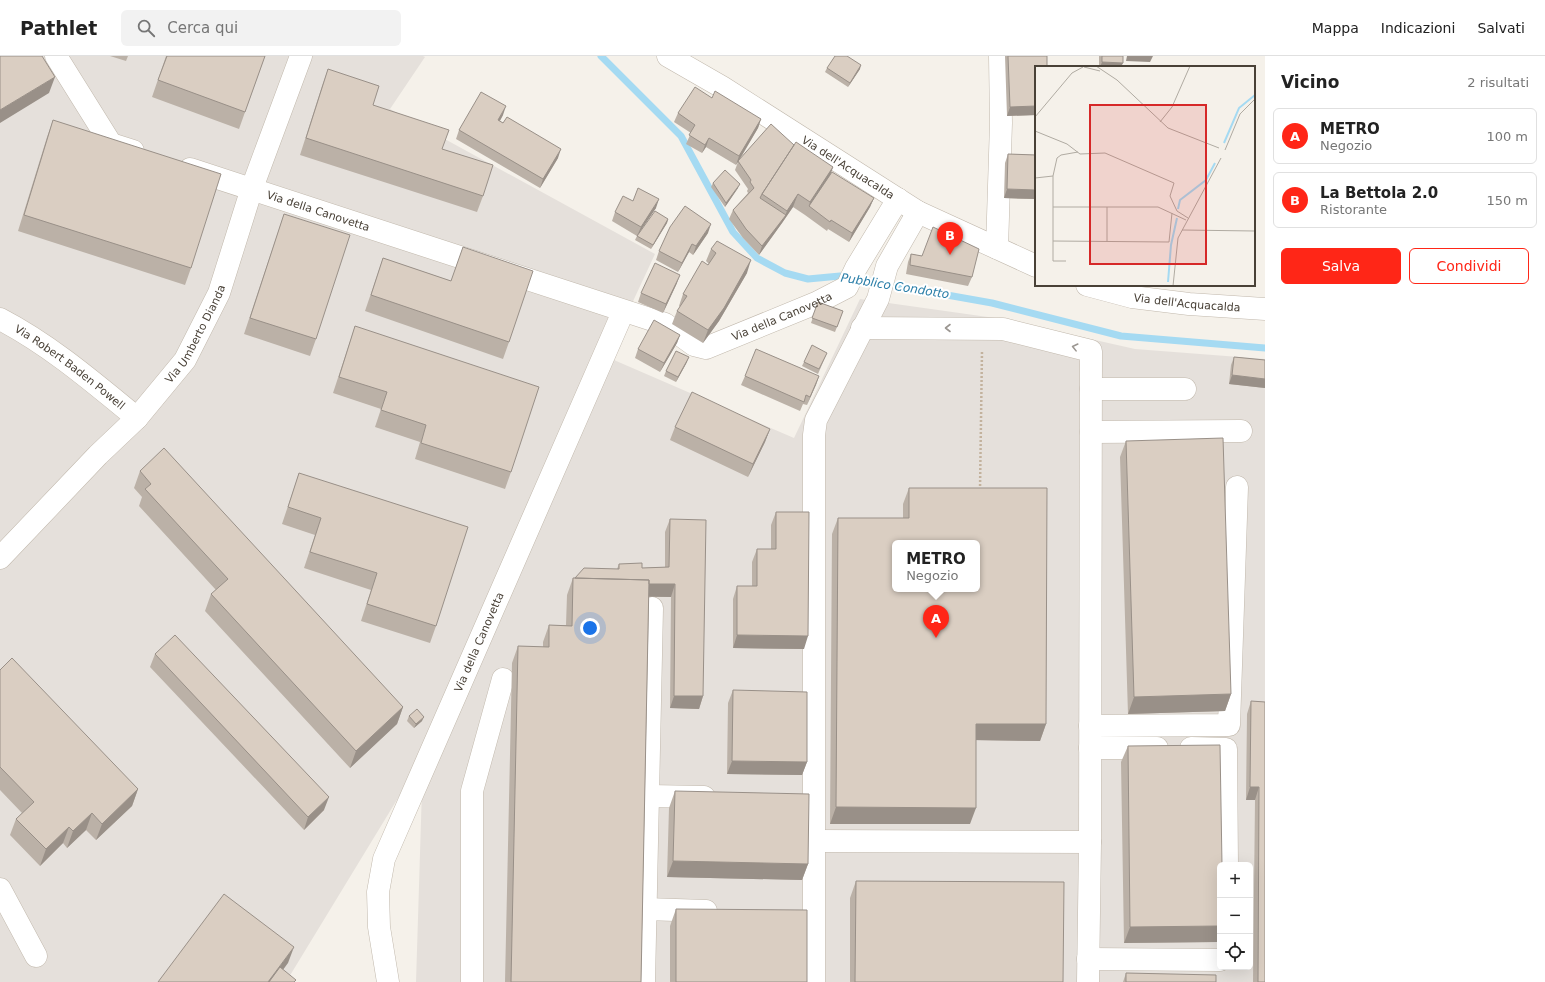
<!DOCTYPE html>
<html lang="it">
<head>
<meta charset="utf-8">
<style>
  body { margin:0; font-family:"DejaVu Sans",sans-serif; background:#f2f2f2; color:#222 }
  .controls { position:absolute; right:12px; bottom:12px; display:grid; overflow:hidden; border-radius:6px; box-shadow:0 4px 16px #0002 }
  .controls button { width:36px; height:36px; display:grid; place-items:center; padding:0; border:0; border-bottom:1px solid #e0e0e0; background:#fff; color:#222; font:20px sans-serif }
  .you { position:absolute; left:590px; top:572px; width:14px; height:14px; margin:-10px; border:3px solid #fff; border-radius:50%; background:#1a73e8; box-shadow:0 0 0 6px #1a73e833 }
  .badge { display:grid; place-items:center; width:26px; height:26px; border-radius:50%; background:#ff2617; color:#fff; font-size:13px; font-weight:700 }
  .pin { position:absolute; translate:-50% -33px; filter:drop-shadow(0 1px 2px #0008) }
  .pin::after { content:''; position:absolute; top:21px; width:14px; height:12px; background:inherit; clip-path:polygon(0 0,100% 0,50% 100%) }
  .popup { position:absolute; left:892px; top:484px; width:88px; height:52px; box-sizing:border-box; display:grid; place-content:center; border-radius:6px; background:#fff; filter:drop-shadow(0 1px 3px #0005); font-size:13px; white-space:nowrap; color:#767676 }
  .popup b { font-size:15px; color:#222 }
  .popup::after { content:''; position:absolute; left:50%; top:100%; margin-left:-8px; border:8px solid transparent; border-top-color:#fff }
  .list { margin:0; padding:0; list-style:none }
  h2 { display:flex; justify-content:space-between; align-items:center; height:52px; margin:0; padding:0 16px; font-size:17px }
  h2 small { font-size:13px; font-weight:400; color:#767676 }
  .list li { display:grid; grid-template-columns:26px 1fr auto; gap:12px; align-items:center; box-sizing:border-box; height:56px; margin:0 8px 8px; padding:0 8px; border:1px solid #e0e0e0; border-radius:6px }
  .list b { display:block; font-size:15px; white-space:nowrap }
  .list p { margin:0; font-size:13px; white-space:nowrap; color:#767676 }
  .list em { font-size:13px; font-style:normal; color:#767676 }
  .actions { display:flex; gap:8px; padding:12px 16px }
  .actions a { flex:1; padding:9px 0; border:1px solid #ff2617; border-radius:6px; text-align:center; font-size:14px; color:#ff2617 }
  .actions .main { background:#ff2617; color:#fff }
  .icon { flex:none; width:22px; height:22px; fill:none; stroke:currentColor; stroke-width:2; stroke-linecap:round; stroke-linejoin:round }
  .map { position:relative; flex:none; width:1265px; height:926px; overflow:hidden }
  header { display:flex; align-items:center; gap:24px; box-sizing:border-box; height:56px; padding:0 20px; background:#fff; border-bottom:1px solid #e0e0e0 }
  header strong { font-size:19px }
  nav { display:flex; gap:22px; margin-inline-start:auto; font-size:14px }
  .search { width:280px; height:36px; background:#f2f2f2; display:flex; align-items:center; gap:10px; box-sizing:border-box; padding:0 14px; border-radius:6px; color:#767676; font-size:15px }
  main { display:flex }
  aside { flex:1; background:#fff }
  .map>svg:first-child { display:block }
</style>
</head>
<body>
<header>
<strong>Pathlet</strong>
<div class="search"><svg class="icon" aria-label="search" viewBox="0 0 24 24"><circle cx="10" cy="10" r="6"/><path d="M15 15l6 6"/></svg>Cerca qui</div>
<nav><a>Mappa</a><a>Indicazioni</a><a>Salvati</a></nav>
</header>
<main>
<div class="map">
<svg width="1265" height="926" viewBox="0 0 1265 926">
  <rect width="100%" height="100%" fill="#f5f1ea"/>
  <path fill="#e5e0db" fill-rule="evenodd" d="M0,0H423L425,1L390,53L655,198L607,301L794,382L860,243L1002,263L1135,293L1265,303V926H416L423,701L286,926H0ZM895,487H977V533H895ZM1220,809H1250V911H1220Z"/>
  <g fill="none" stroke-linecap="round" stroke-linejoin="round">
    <path stroke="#a5daf2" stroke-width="7" d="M601,0L681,80L733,176L757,202L785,217L808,223L840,220L992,247L1121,280L1265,292"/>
    <defs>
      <g id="minor">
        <path d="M56,0L111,88L133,95"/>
        <path id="s1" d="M668,0L722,31L918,156L1036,210"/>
        <path id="s2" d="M190,113L665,268L694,289L706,292L816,247L847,231L856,212L898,143"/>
        <path d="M997,192L1001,67L1000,0"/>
        <path id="s3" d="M1087,229L1132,241L1189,248L1265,253"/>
        <path id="s4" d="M0,263C50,289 93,326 137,362"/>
        <path d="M862,272L1003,273L1091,295L1090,786L1088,926"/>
        <path d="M1091,333H1185"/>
        <path d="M1091,376L1241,375"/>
        <path id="s5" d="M0,502L98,399L137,362L185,304L219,237L252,132L301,0"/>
        <path d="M1090,670L1229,669L1237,431"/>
        <path d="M1090,692H1157"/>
        <path d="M1191,692L1226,693L1227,809"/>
        <path d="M648,740L704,741"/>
        <path d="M815,785L1090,786"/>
        <path d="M0,833L36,900"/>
        <path d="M645,853L706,855"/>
        <path d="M1088,903L1220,904"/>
        <path id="s6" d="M388,926L379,871L378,836L384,803L623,256"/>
        <path d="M472,926V735L503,623"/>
        <path d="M644,926L652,552"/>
        <path d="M814,926V379L816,364L878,243L887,210L918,156"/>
      </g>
    </defs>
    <use href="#minor" stroke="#c1b8ac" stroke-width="23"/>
    <path stroke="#c3b29d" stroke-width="2.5" stroke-dasharray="2 2" stroke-linecap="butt" d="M980,434L982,295"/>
    <use href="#minor" stroke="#fff" stroke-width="22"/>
  </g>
  <path fill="#bbb1a7" d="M110,0H128L126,5Z
    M166,0H265L239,73L152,41Z
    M1005,0H1047L1036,11V59L1007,60Z
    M1099,0H1123L1121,11H1099Z
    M827,12L860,13L848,31L825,16Z
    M328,13L373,49L442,93L483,140L477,156L300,99L322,30Z
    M712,42L761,63L758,72L739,105L794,89L833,111L830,119L874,142L870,151L849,186L828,173L827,175L805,159L793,151L782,167L759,199L743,182L729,163L733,154L748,137L747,135L748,133L735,114L738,106L736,109L706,91L702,97L686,88L691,77L674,66L678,57Z
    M503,59L500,65L558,102L540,132L456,83L459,74Z
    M53,64L191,212L185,229L18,175L47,81Z
    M1008,98L1036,99V143L1004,142L1005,107Z
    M713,127L738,132L725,151L711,131Z
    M633,145L656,152L640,175L668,163L667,167L651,193L635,184L637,180L612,165L615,156Z
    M284,158L316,283L310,300L244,278Z
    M708,177L693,199L689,196L678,216L656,204L659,195Z
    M463,191L509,286L503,303L365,255L383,202L451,225Z
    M711,193L747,217L719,265L703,287L672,268L677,255L680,251L679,250L683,238L709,208L706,205Z
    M911,198L922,200L972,221L968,230L906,218L908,206Z
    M677,227L663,257L638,246L641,237Z
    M818,246L843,255L835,276L811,267Z
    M355,270L511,416L505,433L415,403L420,386L375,371L381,353L333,337Z
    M680,279L677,287L660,316L635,302L638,293Z
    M827,297L818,318L802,310L804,306Z
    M1234,301L1265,304V332L1229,328L1231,309Z
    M687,306L676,326L664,320L666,315Z
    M745,320H819L807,349L803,348L800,355L741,329Z
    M675,371L770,373L765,386L748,421L670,384Z
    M1126,385L1231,638L1225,655L1128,658L1120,401Z
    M140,415L403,651L397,668L350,712L205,555L211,538L216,534L139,450L142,441L134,432Z
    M299,417L436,570L430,587L361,565L371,534L304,512L315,479L282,468Z
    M909,432L1046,668L1040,685L976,684L970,768H830L832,478L838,462H903V448Z
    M776,456L804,593L733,592V543L737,530H752V506L757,493H771V469Z
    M670,463L703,640L699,653L670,652L671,541H649L641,926H505L512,607L518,590L543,591V586L549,569H566L567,539L573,522L617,513L619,508L642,512L665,511V476Z
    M155,598L324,754L304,774L150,611Z
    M0,614L138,733L132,750L96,784L86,774L67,792L63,787L40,810L10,779L16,763L22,757L0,734Z
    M733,634L807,706L802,719L727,718L728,647Z
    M1251,645L1265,646V926H1253L1255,744H1246L1247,658Z
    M409,660L422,665L414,672L407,665Z
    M1128,690L1220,809V877L1217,886L1124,887L1121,706Z
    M675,735L808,808L802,824L667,821L669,752Z
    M856,825L1063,926H850V842Z
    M676,853L807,926H670V870Z
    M1126,917L1216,926H1123Z"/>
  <path fill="#999088" d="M1127,0H1153L1150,6L1126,5Z
    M1102,6L1123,7L1121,11H1100Z
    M861,9L860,13L848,31L850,27Z
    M55,21L49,37L0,67V54Z
    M506,50L503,59L495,73L498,64Z
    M1036,50V59L1007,60L1010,51Z
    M761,63L758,72L736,109L739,100Z
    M709,82L706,91L702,97L705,89Z
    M561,93L558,102L540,132L543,123Z
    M833,111L829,123L809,150L810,146Z
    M740,128L738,132L725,151L726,147Z
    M1007,133L1036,134V143L1004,142Z
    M798,138L793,151L782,167L787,155Z
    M874,142L870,151L849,186L852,177Z
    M659,143L656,152L637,180L641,171Z
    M786,159L782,167L759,199L762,190Z
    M668,163L667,167L651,193L653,189Z
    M711,168L708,177L693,199L696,190Z
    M692,188L689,196L678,216L682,207Z
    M751,204L747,217L719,265L703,287L708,274Z
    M680,219L677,227L663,257L666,248Z
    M680,279L677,287L660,316L664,307Z
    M689,301L687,306L676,326L678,321Z
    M1232,319L1265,323V332L1229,328Z
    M819,320L816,329L807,349L810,341Z
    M770,373L765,386L748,421L753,408Z
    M573,526L675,528L671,541L573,539Z
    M737,579L808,580L804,593L733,592Z
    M1231,638L1225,655L1128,658L1134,641Z
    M674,640H703L699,653L670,652Z
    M403,651L397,668L350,712L356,695Z
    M424,661L422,665L414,672L416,668Z
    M976,668H1046L1040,685L970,684Z
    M732,705L807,706L802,719L727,718Z
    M1250,731H1259L1255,744H1246Z
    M138,733L132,750L96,784L102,768Z
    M329,741L324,754L304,774L308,761Z
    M836,751L976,752L970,768H830Z
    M92,757L86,774L67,792L73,775Z
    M69,771L63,787L40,810L46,793Z
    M673,805L808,808L802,824L667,821Z
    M1220,870V877L1217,886L1124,887L1130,871Z
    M294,891L288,907L274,926H268Z"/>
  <path fill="#dacec2" stroke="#999088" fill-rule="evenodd" d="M0,0H42L55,21L0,54Z
    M167,0H265L245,56L158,24Z
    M835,0H847L861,9L850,27L827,12Z
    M1008,0H1047V11H1036V50L1010,51Z
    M1102,0H1123V7L1102,6Z
    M328,13L379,30L373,49L449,74L442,93L493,109L483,140L306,82Z
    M695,31L712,42L715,35L761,63L739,100L709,82L705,89L689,79L695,69L678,57Z
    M481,36L506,50L498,64L503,67L507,61L561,93L543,123L459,74Z
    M53,64L221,118L191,212L24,159Z
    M771,68L794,89L762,138L760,142L786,159L762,190L746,173L733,154L754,132L750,126L751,124L738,105Z
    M796,86L833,111L810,146L798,138L787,155L762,138Z
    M1008,98L1036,99V134L1007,133Z
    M725,114L740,128L726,147L713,127Z
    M832,116L874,142L852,177L831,164L830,166L809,150Z
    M638,132L659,143L641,171L615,156L623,140L633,145Z
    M685,150L711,168L696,190L692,188L682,207L659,195L670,171Z
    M655,155L668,163L653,189L637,180Z
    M284,158L350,179L316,283L250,262Z
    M933,171L979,193L972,221L910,209L911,198L922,200Z
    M717,185L751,204L724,252L708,274L677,255L687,240L683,238L702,205L708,209L716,197L711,193Z
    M463,191L533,215L509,286L371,239L383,202L451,225Z
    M655,207L680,219L666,248L641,237Z
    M818,246L843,255L837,271L812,262Z
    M654,264L680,279L664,307L638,293Z
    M355,270L539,331L511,416L421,387L426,369L381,354L387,336L339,321Z
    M812,289L827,297L819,313L804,306Z
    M756,293L819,320L810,341L806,339L804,346L745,320Z
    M676,295L689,301L678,321L666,315Z
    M1234,301L1265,304V323L1232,319Z
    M692,336L770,373L753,408L675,371Z
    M1223,382L1231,638L1134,641L1126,385Z
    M164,392L403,651L356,695L211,538L228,523L145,433L151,428L140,415Z
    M299,417L468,471L436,570L367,548L377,517L310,496L321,462L288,451Z
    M909,432H1047L1046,668H976V752L836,751L838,462H909ZM895,487H977V533H895Z
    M776,456H809L808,580L737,579V530H757V493H776Z
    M670,463L706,464L703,640H674L675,528H649V524L575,522L584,512L619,513V508L642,507V512L669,511Z
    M573,522L649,524L641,926H511L518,590L549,591V569L572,570Z
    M175,579L329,741L308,761L155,598Z
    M12,602L138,733L102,768L92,757L73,775L69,771L46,793L16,763L34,746L0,711V614Z
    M733,634L807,636V706L732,705Z
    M1251,645L1265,646V926H1258L1259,731H1250Z
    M417,653L424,661L416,668L409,660Z
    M1220,689L1222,809H1220V870L1130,871L1128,690Z
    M675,735L809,738L808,808L673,805Z
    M856,825L1064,826L1063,926H855Z
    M224,838L294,891L268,926H158Z
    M676,853L807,854V926H676Z
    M280,911L296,924L294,926H269Z
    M1126,917L1216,919V926H1126Z"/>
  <defs><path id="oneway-chevron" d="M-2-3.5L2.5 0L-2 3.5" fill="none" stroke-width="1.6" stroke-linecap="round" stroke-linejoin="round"/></defs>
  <g stroke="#9b9691">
    <use href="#oneway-chevron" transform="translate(948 272) rotate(-180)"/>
    <use href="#oneway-chevron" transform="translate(1075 291) rotate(-166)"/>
  </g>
  <g text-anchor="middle" stroke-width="4" stroke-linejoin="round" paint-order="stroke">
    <g font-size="11" fill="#494137" stroke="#fff">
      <text dy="4" stroke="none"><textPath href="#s1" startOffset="212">Via dell'Acquacalda</textPath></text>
      <text dy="4" stroke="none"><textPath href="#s2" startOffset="135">Via della Canovetta</textPath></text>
      <text dy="4" stroke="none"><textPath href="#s3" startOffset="102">Via dell'Acquacalda</textPath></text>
      <text dy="4" stroke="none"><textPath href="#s2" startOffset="630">Via della Canovetta</textPath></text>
      <text dy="4" stroke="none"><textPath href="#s5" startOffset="299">Via Umberto Dianda</textPath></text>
      <text dy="4" stroke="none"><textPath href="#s4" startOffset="85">Via Robert Baden Powell</textPath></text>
      <text dy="4" stroke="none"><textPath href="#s6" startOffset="361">Via della Canovetta</textPath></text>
    </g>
    <g font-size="12" font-style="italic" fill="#2a7ea8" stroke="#fff">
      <text transform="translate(895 230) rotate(9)" y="4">Pubblico Condotto</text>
    </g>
  </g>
  <g transform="translate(1035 10)">
    <rect width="220" height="220" fill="#f5f1ea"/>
    <path fill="none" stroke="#a5daf2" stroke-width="2" d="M189,77L204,42L220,29M143,143L145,134L171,114L180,97M133,216L136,179L142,152"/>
    <path fill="none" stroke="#b0aba2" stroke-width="1" d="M61,0L82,14L133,62L184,82M49,1L65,5M0,51L37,7L48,1M125,56L137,41L155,0M0,65L32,78L45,88L70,87L139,117L135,130L142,145L153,152M190,84L205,48L220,33M18,110L22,92L26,89L43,86M0,112L18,110V141H123L151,154M18,141V195H31M147,164L220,165M18,175L134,176L137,147M72,176V141M138,220L143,172L186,92"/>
    <path fill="#d62828" fill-opacity="0.15" stroke="#d62828" stroke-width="2" d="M55,39H171V198H55Z"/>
    <rect width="220" height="220" fill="none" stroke="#494137" stroke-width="2"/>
  </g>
</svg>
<div class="controls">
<button>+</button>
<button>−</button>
<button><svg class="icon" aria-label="locate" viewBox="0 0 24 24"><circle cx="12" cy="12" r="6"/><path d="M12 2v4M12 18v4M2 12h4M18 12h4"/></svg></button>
</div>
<div class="you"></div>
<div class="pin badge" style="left:936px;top:582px">A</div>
<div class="popup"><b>METRO</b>Negozio</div>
<div class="pin badge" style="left:950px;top:199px">B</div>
</div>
<aside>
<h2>Vicino<small>2 risultati</small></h2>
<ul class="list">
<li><span class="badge">A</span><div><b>METRO</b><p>Negozio</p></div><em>100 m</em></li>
<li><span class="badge">B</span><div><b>La Bettola 2.0</b><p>Ristorante</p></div><em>150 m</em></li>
</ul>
<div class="actions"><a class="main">Salva</a><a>Condividi</a></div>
</aside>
</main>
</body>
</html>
